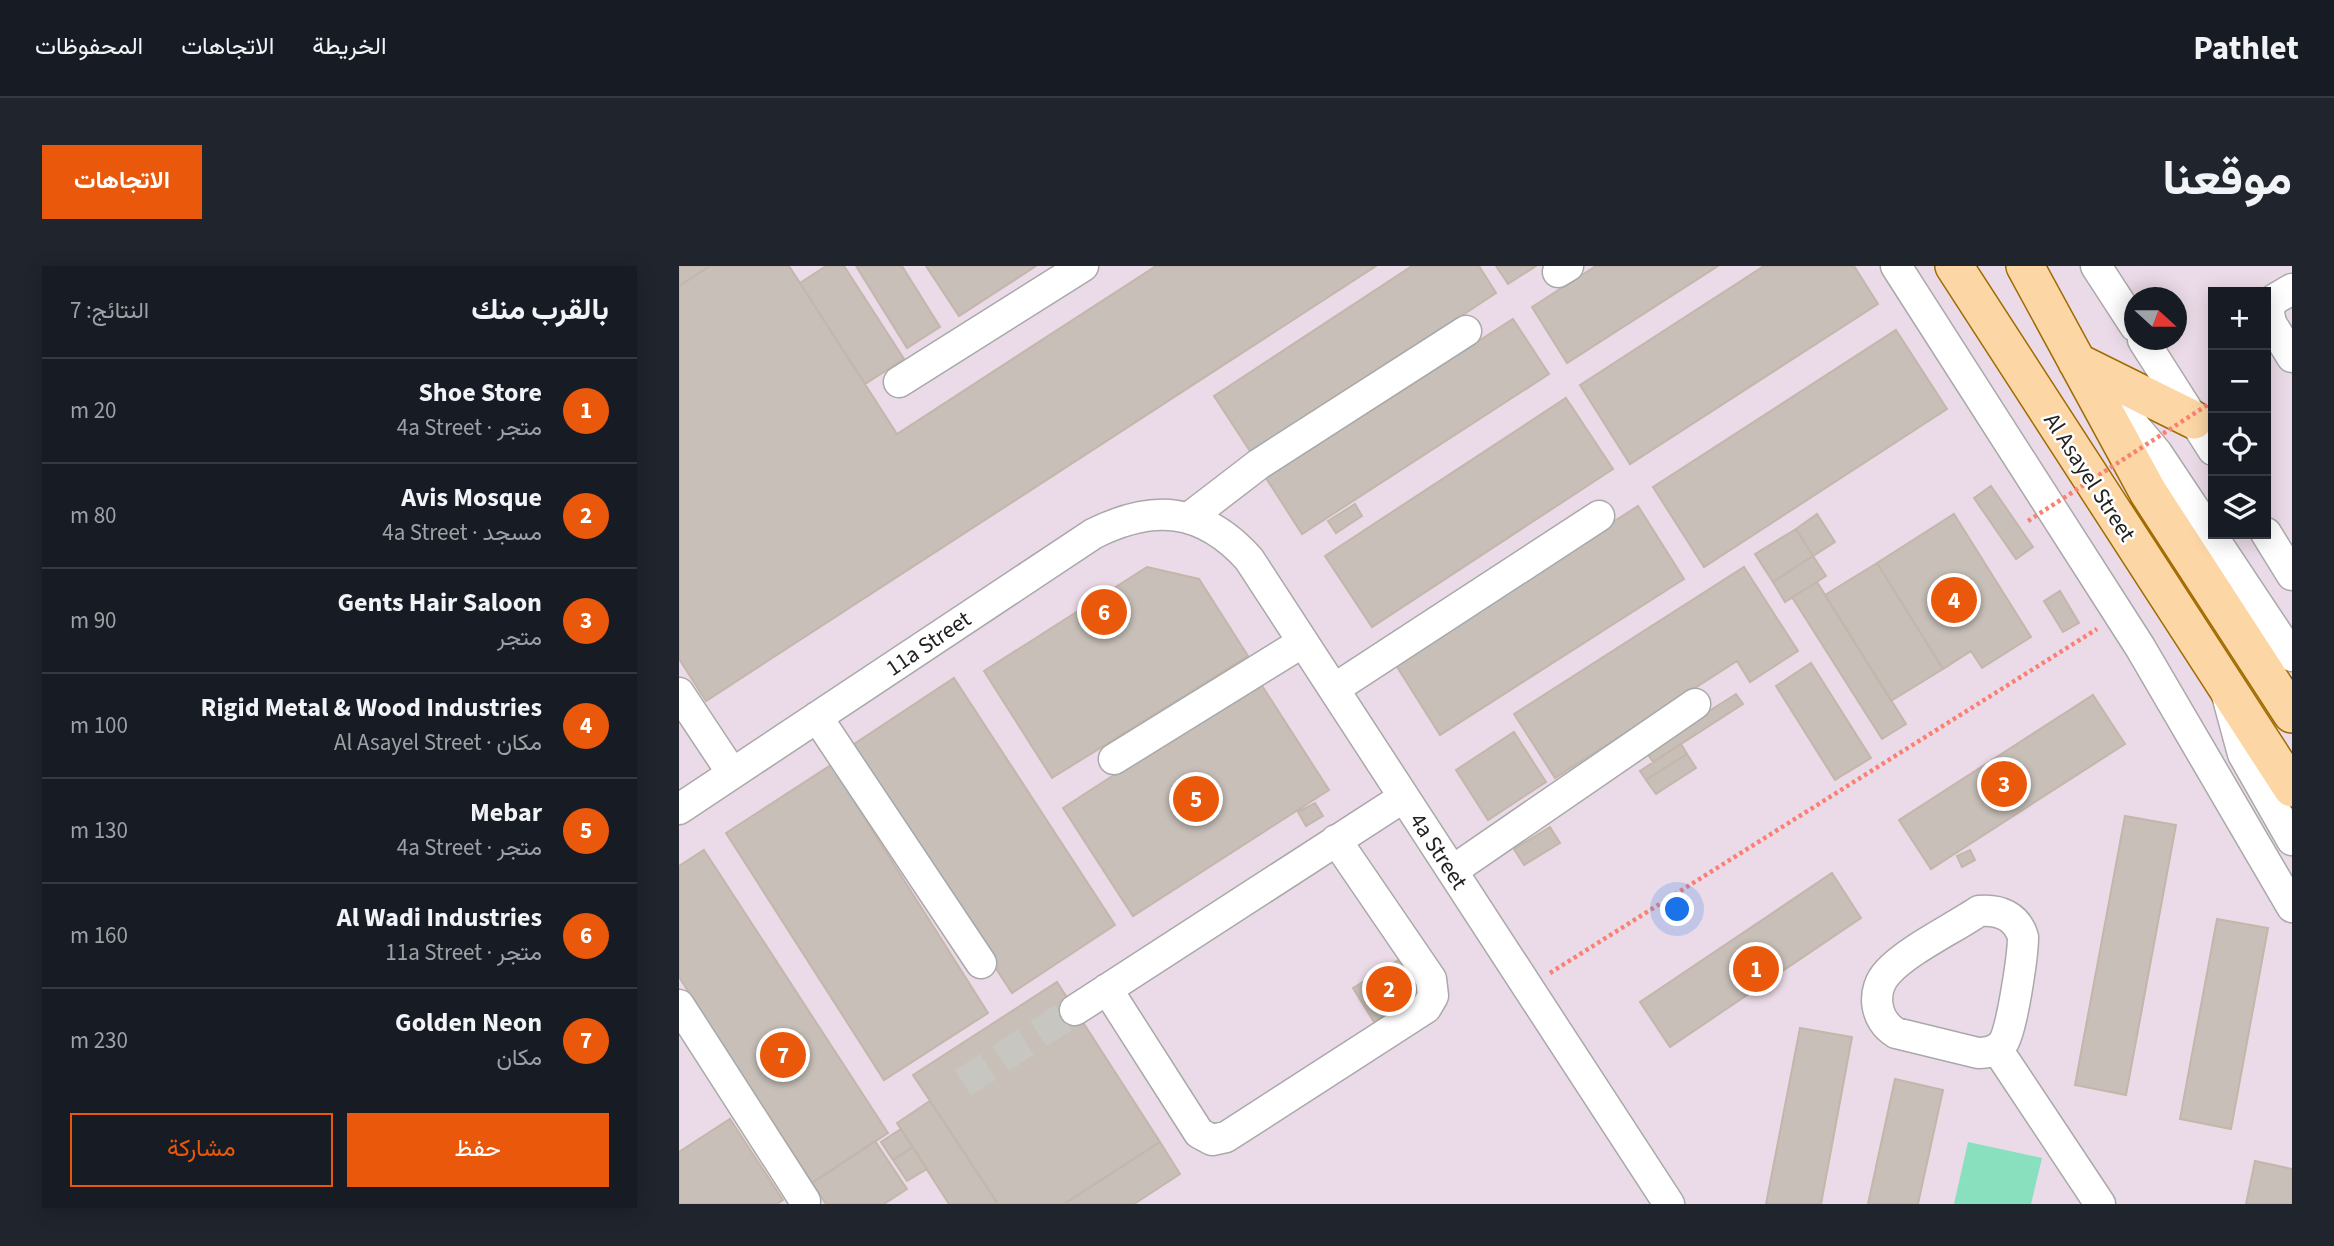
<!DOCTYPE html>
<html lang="ar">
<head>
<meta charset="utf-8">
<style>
  body { margin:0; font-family:"Source Sans 3",Vazirmatn,sans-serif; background:#20242c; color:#f1f3f6; direction:rtl }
  .controls { position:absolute; right:21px; top:21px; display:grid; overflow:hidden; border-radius:0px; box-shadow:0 4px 18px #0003 }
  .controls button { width:63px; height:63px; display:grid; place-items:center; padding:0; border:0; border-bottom:2px solid #363941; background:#171b24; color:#f1f3f6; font:35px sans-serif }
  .compass { position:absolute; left:1445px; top:21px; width:63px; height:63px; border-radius:50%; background:#171b24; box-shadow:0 4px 18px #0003; rotate:111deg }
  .you { position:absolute; left:999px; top:644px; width:24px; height:24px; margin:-18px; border:5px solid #fff; border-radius:50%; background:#1a73e8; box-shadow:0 0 0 10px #1a73e833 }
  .badge { display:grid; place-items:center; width:46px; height:46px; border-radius:50%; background:#ea580c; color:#fff; font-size:23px; font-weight:700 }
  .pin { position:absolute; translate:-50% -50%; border:4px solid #fff; box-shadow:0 2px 7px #0006 }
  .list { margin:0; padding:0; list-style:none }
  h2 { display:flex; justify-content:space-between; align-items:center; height:91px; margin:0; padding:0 28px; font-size:30px }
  h2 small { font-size:23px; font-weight:400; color:#9ea1a6 }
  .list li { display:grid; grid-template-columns:46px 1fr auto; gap:21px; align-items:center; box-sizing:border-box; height:105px; padding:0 28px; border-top:2px solid #363941 }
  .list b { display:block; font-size:26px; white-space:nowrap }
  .list p { margin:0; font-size:23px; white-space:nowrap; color:#9ea1a6 }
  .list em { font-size:23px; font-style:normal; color:#9ea1a6 }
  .actions { display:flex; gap:14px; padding:21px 28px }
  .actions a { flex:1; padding:16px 0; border:2px solid #ea580c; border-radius:0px; text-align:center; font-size:24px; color:#ea580c }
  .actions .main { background:#ea580c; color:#fff }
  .icon { flex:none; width:38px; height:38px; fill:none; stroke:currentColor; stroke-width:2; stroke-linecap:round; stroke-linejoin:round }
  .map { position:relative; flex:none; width:1613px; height:938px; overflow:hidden; direction:ltr; border-radius:0px }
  header { display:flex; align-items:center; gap:42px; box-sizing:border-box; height:98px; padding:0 35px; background:#171b24; border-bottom:2px solid #363941 }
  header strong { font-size:33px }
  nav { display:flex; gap:38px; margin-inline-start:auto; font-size:24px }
  .intro { display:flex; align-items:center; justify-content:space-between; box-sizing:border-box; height:168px; padding:0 42px }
  h1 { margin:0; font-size:49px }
  .button { padding:18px 32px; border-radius:0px; background:#ea580c; color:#fff; font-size:24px; font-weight:700 }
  main { display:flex; gap:42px; padding:0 42px }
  aside { flex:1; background:#171b24; border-radius:0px; box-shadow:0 4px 18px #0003 }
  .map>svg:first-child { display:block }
</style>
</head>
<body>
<header>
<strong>Pathlet</strong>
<nav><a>الخريطة</a><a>الاتجاهات</a><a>المحفوظات</a></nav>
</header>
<div class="intro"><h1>موقعنا</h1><a class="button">الاتجاهات</a></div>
<main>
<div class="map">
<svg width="1613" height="938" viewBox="0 0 1613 938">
  <rect width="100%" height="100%" fill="#f2efe9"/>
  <path fill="#ebdbe8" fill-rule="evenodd" d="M0,0H1613V938H0ZM1534,26H1587V268H1534ZM1456,32H1498V74H1456Z"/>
  <path fill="#88e0be" d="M1289,876L1363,892L1352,938H1275Z"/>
  <path fill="#c7bfb8" stroke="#c4b6ab" stroke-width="2" d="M0,0H31L0,20Z
    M31,0H110L218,168L477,0H697L27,435L0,393V20Z
    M147,0H165L225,93L186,118L121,17Z
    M177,0H223L261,61L228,82Z
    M247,0H357L280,50Z
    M733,0H800L817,27L573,188L535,130Z
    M817,0H857L829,18Z
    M917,0H1039L888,97L853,41Z
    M1085,0H1175L1199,38L951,198L901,119Z
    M834,53L870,108L623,268L587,212Z
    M1217,64L1268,143L1025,301L974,221Z
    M887,132L934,203L693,361L646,290Z
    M1312,220L1354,281L1337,293L1295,232Z
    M676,238L683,250L657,267L649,255Z
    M959,240L1005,313L761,469L715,396Z
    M1138,248L1156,276L1134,290L1117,263Z
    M1275,248L1352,371L1303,402L1292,385L1264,403L1198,297Z
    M1117,263L1134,290L1094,316L1076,288Z
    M1134,290L1147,310L1106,336L1094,316Z
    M1198,297L1264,403L1212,435L1146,329Z
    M468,301L520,313L569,390L373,512L305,405Z
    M1065,301L1119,385L1071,416L1058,395L876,512L835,448Z
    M1138,316L1227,458L1203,473L1113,331Z
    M1381,325L1400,357L1384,366L1365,335Z
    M1132,397L1192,492L1156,514L1097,420Z
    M275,412L436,659L333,727L172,480Z
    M580,415L650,524L454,650L384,542Z
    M1057,428L1064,438L974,496L967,485Z
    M1414,429L1446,478L1252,603L1220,554Z
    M835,466L867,516L809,554L777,504Z
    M1002,478L1008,488L967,514L961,505Z
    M1008,488L1017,502L977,528L967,514Z
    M152,499L309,747L205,814L47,567Z
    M636,537L644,550L627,560L619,546Z
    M1446,550L1497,559L1447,829L1396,819Z
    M871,561L881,577L845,599L835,583Z
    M25,584L209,867L133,917L0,711V600Z
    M1291,584L1296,594L1283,601L1278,590Z
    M1153,607L1182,652L991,781L961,736Z
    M1538,653L1589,662L1552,863L1501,853Z
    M726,690L747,725L695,756L674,722Z
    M378,716L481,876L385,938H319L234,809Z
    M1121,762L1173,771L1142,938H1087Z
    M1216,813L1264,824L1239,938H1189Z
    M251,835L319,938H270L218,857Z
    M51,853L104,934L98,938H0V886Z
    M222,863L234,881L214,894L202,876Z
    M196,875L228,923L205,938H147L133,917Z
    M481,876L501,908L455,938H385Z
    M234,881L248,903L228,915L214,894Z
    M1576,895L1613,903V938H1567Z"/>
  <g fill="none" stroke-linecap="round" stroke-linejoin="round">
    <path stroke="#c8c6c1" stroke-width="30" stroke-dasharray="30 15" stroke-linecap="butt" d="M284,817L396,744"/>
    <defs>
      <path id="minor" d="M1217,0L1461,381L1613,641
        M1417,0L1456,60
        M879,6L889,0
        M1613,23L1596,33L1589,42L1592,57L1613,91
        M1464,74L1534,184
        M220,116L404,0
        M1421,119L1478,187L1613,390
        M511,251L580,198L787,65
        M1587,267L1613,309
        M655,423L920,250
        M0,427L53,507
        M1548,429L1564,488L1613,574
        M138,451L302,697
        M435,493L624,376
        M0,543L414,268C474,238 523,241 570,293L990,938
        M773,605L1016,438
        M1300,645C1320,643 1338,650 1344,671C1344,688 1333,765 1324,777C1318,785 1309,787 1299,787L1217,767C1195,754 1192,724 1209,706C1229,684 1275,662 1300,645Z
        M428,723L520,867L533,874L547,871L747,742L754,730L752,713L657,574
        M0,739L126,935
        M396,744L725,531
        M1318,783L1421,938"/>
      <path id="major" d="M1275,0L1613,522
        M1346,0L1469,226L1613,448
        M1398,96L1515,154"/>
    </defs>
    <use href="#minor" stroke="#a9a9a9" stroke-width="33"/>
    <use href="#major" stroke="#a06b00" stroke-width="40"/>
    <path stroke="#fa8072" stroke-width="4.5" stroke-dasharray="3.5 3.5" stroke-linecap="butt" d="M871,707L1418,363"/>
    <use href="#minor" stroke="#fff" stroke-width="30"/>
    <use href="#major" stroke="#fcd6a4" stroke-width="37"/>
    <path stroke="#fa8072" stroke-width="4.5" stroke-dasharray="3.5 3.5" stroke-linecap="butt" d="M1349,255L1533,136"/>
  </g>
  <g text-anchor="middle" stroke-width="5" stroke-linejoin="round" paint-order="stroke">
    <g font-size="23" fill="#222" stroke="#fff">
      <text transform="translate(1411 211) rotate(57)" y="8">Al Asayel Street</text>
      <text transform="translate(249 377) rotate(-34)" y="8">11a Street</text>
      <text transform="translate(760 585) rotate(57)" y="8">4a Street</text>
    </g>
  </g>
</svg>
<div class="controls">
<button>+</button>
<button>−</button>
<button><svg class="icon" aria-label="locate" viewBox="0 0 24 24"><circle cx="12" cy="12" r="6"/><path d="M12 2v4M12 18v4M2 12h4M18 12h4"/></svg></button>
<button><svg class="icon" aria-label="layers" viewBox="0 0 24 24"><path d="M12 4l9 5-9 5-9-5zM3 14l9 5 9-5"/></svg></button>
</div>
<svg class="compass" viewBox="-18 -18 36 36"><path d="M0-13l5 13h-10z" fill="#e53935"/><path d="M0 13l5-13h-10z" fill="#9ea1a6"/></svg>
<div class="you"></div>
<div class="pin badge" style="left:1077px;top:703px">1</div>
<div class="pin badge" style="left:710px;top:723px">2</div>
<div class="pin badge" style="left:1325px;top:518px">3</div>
<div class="pin badge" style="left:1275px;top:334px">4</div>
<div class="pin badge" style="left:517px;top:533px">5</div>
<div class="pin badge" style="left:425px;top:346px">6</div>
<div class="pin badge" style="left:104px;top:789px">7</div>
</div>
<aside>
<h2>بالقرب منك<small>النتائج: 7</small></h2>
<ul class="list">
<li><span class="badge">1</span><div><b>Shoe Store</b><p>متجر · 4a Street</p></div><em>20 m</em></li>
<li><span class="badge">2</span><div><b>Avis Mosque</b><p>مسجد · 4a Street</p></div><em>80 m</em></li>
<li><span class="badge">3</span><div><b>Gents Hair Saloon</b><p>متجر</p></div><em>90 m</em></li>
<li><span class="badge">4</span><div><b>Rigid Metal &amp; Wood Industries</b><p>مكان · Al Asayel Street</p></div><em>100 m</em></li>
<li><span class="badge">5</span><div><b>Mebar</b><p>متجر · 4a Street</p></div><em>130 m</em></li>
<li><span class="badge">6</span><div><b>Al Wadi Industries</b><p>متجر · 11a Street</p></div><em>160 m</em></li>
<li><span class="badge">7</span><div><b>Golden Neon</b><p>مكان</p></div><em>230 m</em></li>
</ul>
<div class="actions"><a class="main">حفظ</a><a>مشاركة</a></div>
</aside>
</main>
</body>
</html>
